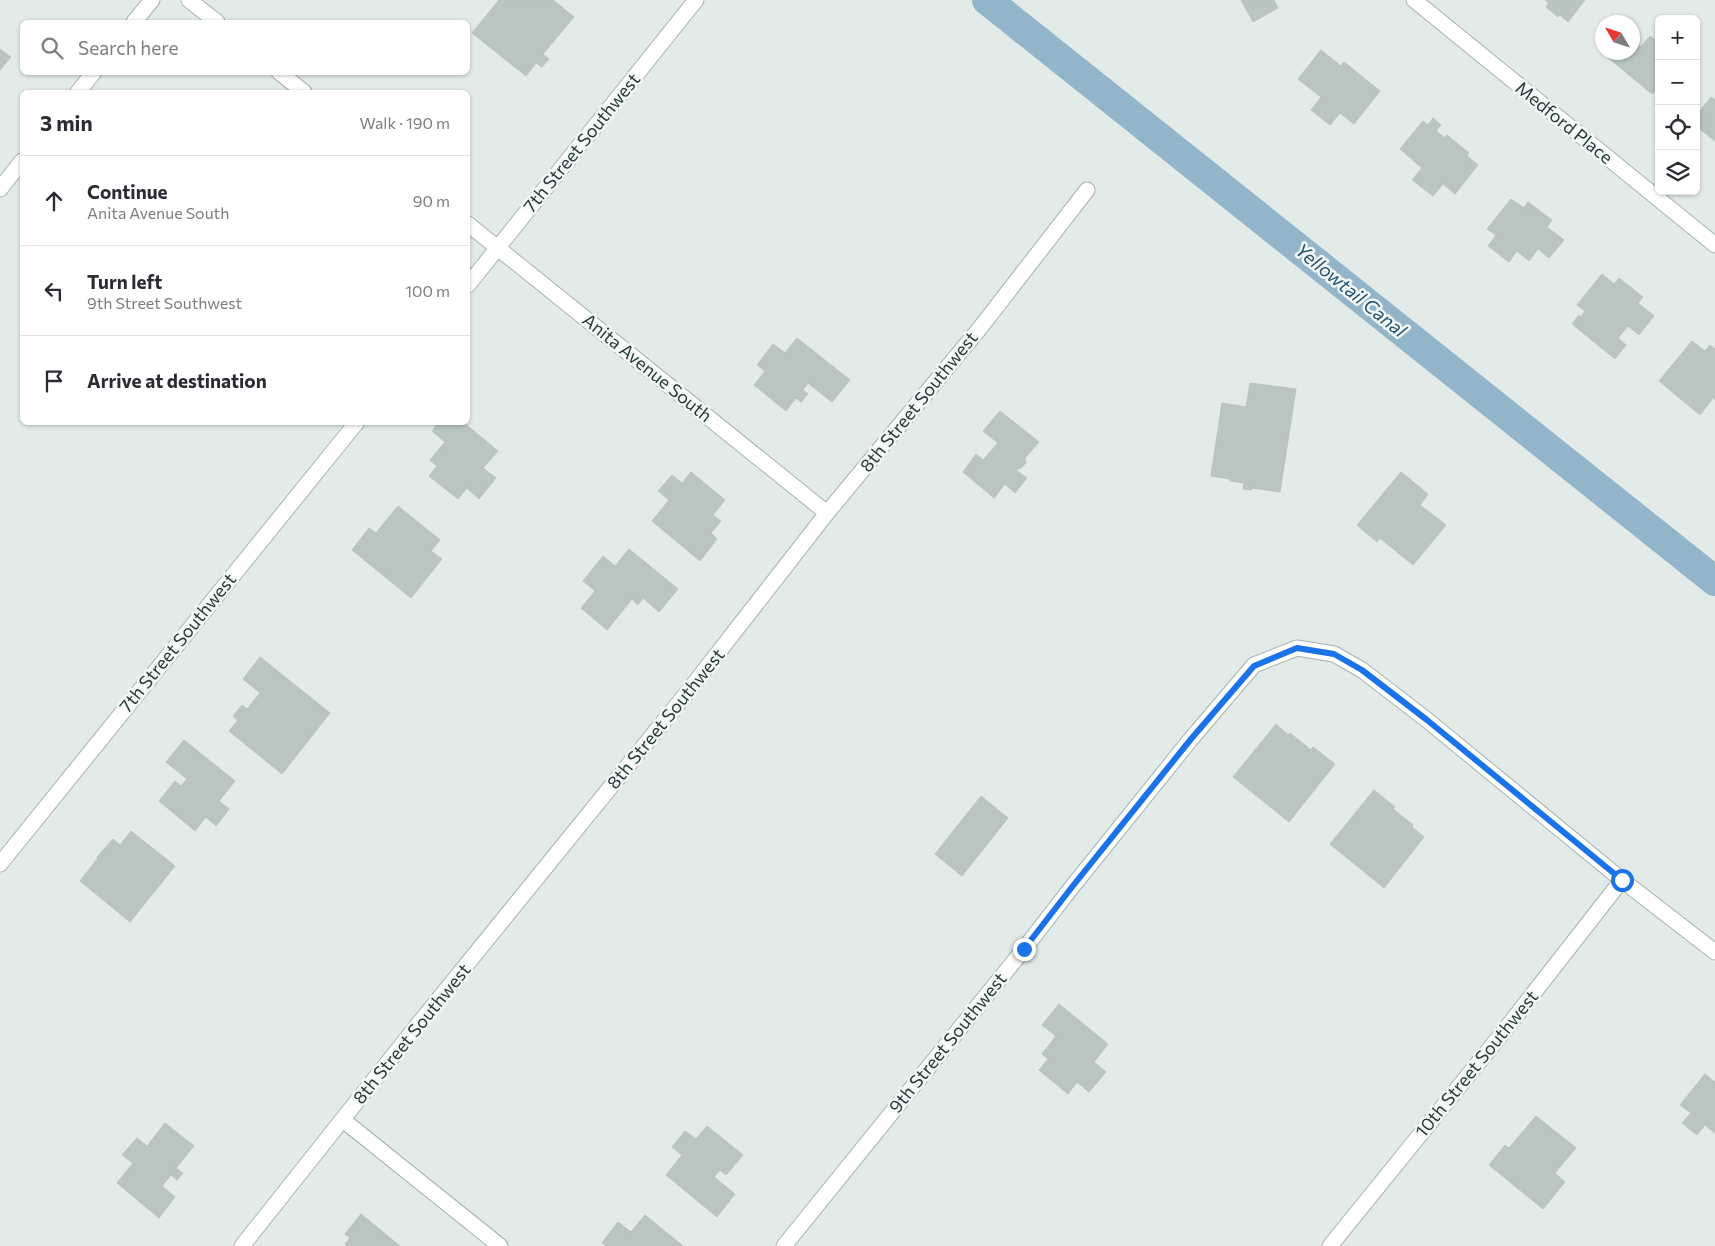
<!DOCTYPE html>
<html lang="en">
<head>
<meta charset="utf-8">
<style>
  body { margin:0; font-family:Commissioner,sans-serif; background:#f2f2f3; color:#2b2b33 }
  .controls { position:absolute; right:15px; top:15px; display:grid; overflow:hidden; border-radius:8px; box-shadow:0 1px 4px #0004 }
  .controls button { width:45px; height:45px; display:grid; place-items:center; padding:0; border:0; border-bottom:1px solid #e1e1e2; background:#fff; color:#2b2b33; font:25px sans-serif }
  .compass { position:absolute; left:1595px; top:15px; width:45px; height:45px; border-radius:50%; background:#fff; box-shadow:0 1px 4px #0004; rotate:309deg }
  .stop { position:absolute; width:15px; height:15px; margin:-11px; border:4px solid #1a73e8; border-radius:50%; background:#fff }
  .stop.end { background:#1a73e8; border-color:#fff; box-shadow:0 1px 5px #0008 }
  .list { margin:0; padding:0; list-style:none }
  h2 { display:flex; justify-content:space-between; align-items:center; height:65px; margin:0; padding:0 20px; font-size:21px }
  h2 small { font-size:16px; font-weight:400; color:#7c7c81 }
  .list li { display:grid; grid-template-columns:32px 1fr auto; gap:15px; align-items:center; box-sizing:border-box; height:90px; padding:0 20px; border-top:1px solid #e1e1e2 }
  .list b { display:block; font-size:19px; white-space:nowrap }
  .list p { margin:0; font-size:16px; white-space:nowrap; color:#7c7c81 }
  .list em { font-size:16px; font-style:normal; color:#7c7c81 }
  .icon { flex:none; width:28px; height:28px; fill:none; stroke:currentColor; stroke-width:2; stroke-linecap:round; stroke-linejoin:round }
  .map { position:relative; flex:none; width:1715px; height:1246px; overflow:hidden }
  .search { position:absolute; background:#fff; box-shadow:0 1px 4px #0004; left:20px; top:20px; width:450px; height:55px; display:flex; align-items:center; gap:12px; box-sizing:border-box; padding:0 18px; border-radius:8px; color:#7c7c81; font-size:19px }
  .panel { position:absolute; background:#fff; box-shadow:0 1px 4px #0004; left:20px; top:90px; width:450px; height:335px; border-radius:8px }
  .map>svg:first-child { display:block }
</style>
</head>
<body>
<div class="map">
<svg width="1715" height="1246" viewBox="0 0 1715 1246">
  <rect width="100%" height="100%" fill="#e3ebe9"/>
  <g fill="none" stroke-linecap="round" stroke-linejoin="round">
    <path stroke="#92b5c9" stroke-width="30" d="M987,0L1715,581"/>
  </g>
  <path fill="#b9c5c3" stroke="#b6c4c1" d="M499,0H553L574,17L543,54L549,59L542,67L536,63L526,76L472,33Z
    M1241,0H1274L1278,8L1253,22Z
    M1545,0H1585L1568,22L1560,15L1558,17L1546,7L1549,3Z
    M1650,36L1659,43V86L1652,94L1599,50L1602,46V52H1632V40L1641,47Z
    M0,49L11,57L0,70Z
    M1321,50L1341,66L1344,62L1380,91L1354,124L1340,113L1330,125L1311,110L1321,97L1298,79Z
    M1711,97L1715,100V141L1696,126V116Z
    M1433,118L1441,125L1436,131L1445,138L1447,135L1469,153L1467,156L1478,165L1455,194L1443,184L1433,196L1412,180L1422,168L1400,149L1423,121L1428,125Z
    M1511,199L1524,208L1528,202L1552,220L1547,227L1564,240L1549,258L1538,249L1529,261L1517,251L1509,262L1488,246L1496,235L1487,229Z
    M1602,274L1614,284L1619,278L1643,297L1638,303L1654,316L1639,335L1628,326L1618,338L1626,345L1615,359L1572,324L1579,315L1581,317L1585,311L1577,305Z
    M797,338L850,380L832,402L808,383L803,390L808,394L801,402L796,398L786,411L754,385L765,371L757,365L773,344L785,353Z
    M1692,341L1705,351L1710,345L1715,349V400L1713,398L1700,415L1659,381Z
    M1250,383L1296,389L1280,492L1252,488V490L1243,489L1244,483L1230,481V479L1211,476L1222,403L1246,407Z
    M1000,411L1039,442L1025,458L1026,463L1021,468L1016,470L1027,478L1015,493L1005,484L994,498L963,472L976,454L983,460L998,443L983,431Z
    M439,422H463L498,451L483,468L496,478L479,499L467,488L458,499L429,476L437,466L430,460L445,442L432,431Z
    M691,472L725,500L713,515L721,521L711,533L717,539L700,561L652,521L669,500L658,491L672,475L682,483Z
    M1401,472L1428,494L1420,505L1446,525L1413,565L1380,538L1377,542L1357,525Z
    M398,506L440,540L431,551L442,559L411,598L352,550L369,528L376,533Z
    M629,549L678,589L659,612L643,598L638,605L632,599L607,630L581,608L595,591L583,581L603,556L615,566Z
    M260,657L330,713L282,774L229,731L238,720L233,716L242,705L247,709L260,693L243,679Z
    M1276,724L1288,735L1290,733L1311,750L1313,747L1335,764L1289,822L1233,777Z
    M184,740L235,781L219,801L229,809L216,826L206,817L195,831L159,801L175,781L181,786L187,779L166,762Z
    M1374,790L1395,807L1393,809L1413,825L1412,827L1424,837L1384,888L1330,844Z
    M981,796L1008,818L962,876L935,854Z
    M131,831L175,866L130,922L80,881L98,858L97,857L113,839L120,845Z
    M1059,1004L1108,1044L1094,1062L1106,1072L1089,1092L1077,1082L1068,1094L1039,1070L1048,1059L1042,1054L1056,1036L1042,1025Z
    M1705,1074L1715,1082V1133L1705,1125L1697,1135L1682,1123L1691,1113L1680,1105Z
    M1536,1116L1576,1148L1555,1173L1565,1182L1543,1209L1489,1165L1505,1145L1509,1148Z
    M165,1123L194,1146L176,1168L183,1173L177,1180L171,1175L162,1186L175,1197L159,1218L117,1183L133,1163L122,1155L137,1138L147,1146Z
    M707,1126L743,1155L726,1175L720,1170L714,1177L735,1194L717,1217L666,1175L682,1155L672,1147L685,1131L696,1139Z
    M361,1214L400,1246H347L345,1244L350,1238L345,1234Z
    M645,1215L683,1246H606L602,1243L618,1222L631,1232Z"/>
  <g fill="none" stroke-linecap="round" stroke-linejoin="round">
    <defs>
      <path id="minor" d="M189,0L217,22
        M1414,0L1715,245
        M134,22L152,0
        M279,72L304,92
        M78,92L94,72
        M0,189L22,161
        M468,224L827,513
        M468,285L696,0
        M0,864L357,422
        M343,1120L500,1246
        M242,1246L416,1027L686,694L827,513L980,328L1087,190
        M784,1246L1024,949L1072,887L1191,739L1254,665L1297,648L1334,654L1362,670L1427,720L1622,880L1715,952
        M1330,1246L1504,1031L1622,880"/>
    </defs>
    <use href="#minor" stroke="#a6b2b1" stroke-width="17"/>
    <use href="#minor" stroke="#fff" stroke-width="15"/>
  </g>
  <g fill="none" stroke-linecap="round" stroke-linejoin="round">
    <path stroke="#1a73e8" stroke-width="6" d="M1024,949L1072,887L1191,739L1254,666L1297,648L1334,654L1362,670L1427,720L1622,880"/>
  </g>
  <g text-anchor="middle" stroke-width="5" stroke-linejoin="round" paint-order="stroke">
    <g font-size="18" fill="#253a39" stroke="#f3f8f7">
      <text transform="translate(1564 123) rotate(39)" y="6">Medford Place</text>
      <text transform="translate(582 143) rotate(-51)" y="6">7th Street Southwest</text>
      <text transform="translate(647 368) rotate(39)" y="6">Anita Avenue South</text>
      <text transform="translate(919 402) rotate(-51)" y="6">8th Street Southwest</text>
      <text transform="translate(178 643) rotate(-51)" y="6">7th Street Southwest</text>
      <text transform="translate(666 719) rotate(-51)" y="6">8th Street Southwest</text>
      <text transform="translate(412 1034) rotate(-51)" y="6">8th Street Southwest</text>
      <text transform="translate(948 1043) rotate(-51)" y="6">9th Street Southwest</text>
      <text transform="translate(1477 1064) rotate(-51)" y="6">10th Street Southwest</text>
    </g>
    <g font-size="19" font-style="italic" fill="#26546f" stroke="#f3f8f7">
      <text transform="translate(1351 290) rotate(39)" y="7">Yellowtail Canal</text>
    </g>
  </g>
</svg>
<div class="controls">
<button>+</button>
<button>−</button>
<button><svg class="icon" aria-label="locate" viewBox="0 0 24 24"><circle cx="12" cy="12" r="6"/><path d="M12 2v4M12 18v4M2 12h4M18 12h4"/></svg></button>
<button><svg class="icon" aria-label="layers" viewBox="0 0 24 24"><path d="M12 4l9 5-9 5-9-5zM3 14l9 5 9-5"/></svg></button>
</div>
<svg class="compass" viewBox="-18 -18 36 36"><path d="M0-13l5 13h-10z" fill="#e53935"/><path d="M0 13l5-13h-10z" fill="#7c7c81"/></svg>
<div class="stop" style="left:1622px;top:880px"></div>
<div class="stop end" style="left:1024px;top:949px"></div>
<div class="search"><svg class="icon" aria-label="search" viewBox="0 0 24 24"><circle cx="10" cy="10" r="6"/><path d="M15 15l6 6"/></svg>Search here</div>
<section class="panel">
<h2>3 min<small>Walk · 190 m</small></h2>
<ul class="list">
<li><svg class="icon" aria-label="ahead" viewBox="0 0 24 24"><path d="M12 20V5M6 11l6-6 6 6"/></svg><div><b>Continue</b><p>Anita Avenue South</p></div><em>90 m</em></li>
<li><svg class="icon" aria-label="left" viewBox="0 0 24 24"><path d="M17 20v-9H6M10 6l-5 5 5 5"/></svg><div><b>Turn left</b><p>9th Street Southwest</p></div><em>100 m</em></li>
<li><svg class="icon" aria-label="arrive" viewBox="0 0 24 24"><path d="M6 21V4h12l-3 4 3 4H6"/></svg><div><b>Arrive at destination</b></div></li>
</ul>
</section>
</div>
</body>
</html>
